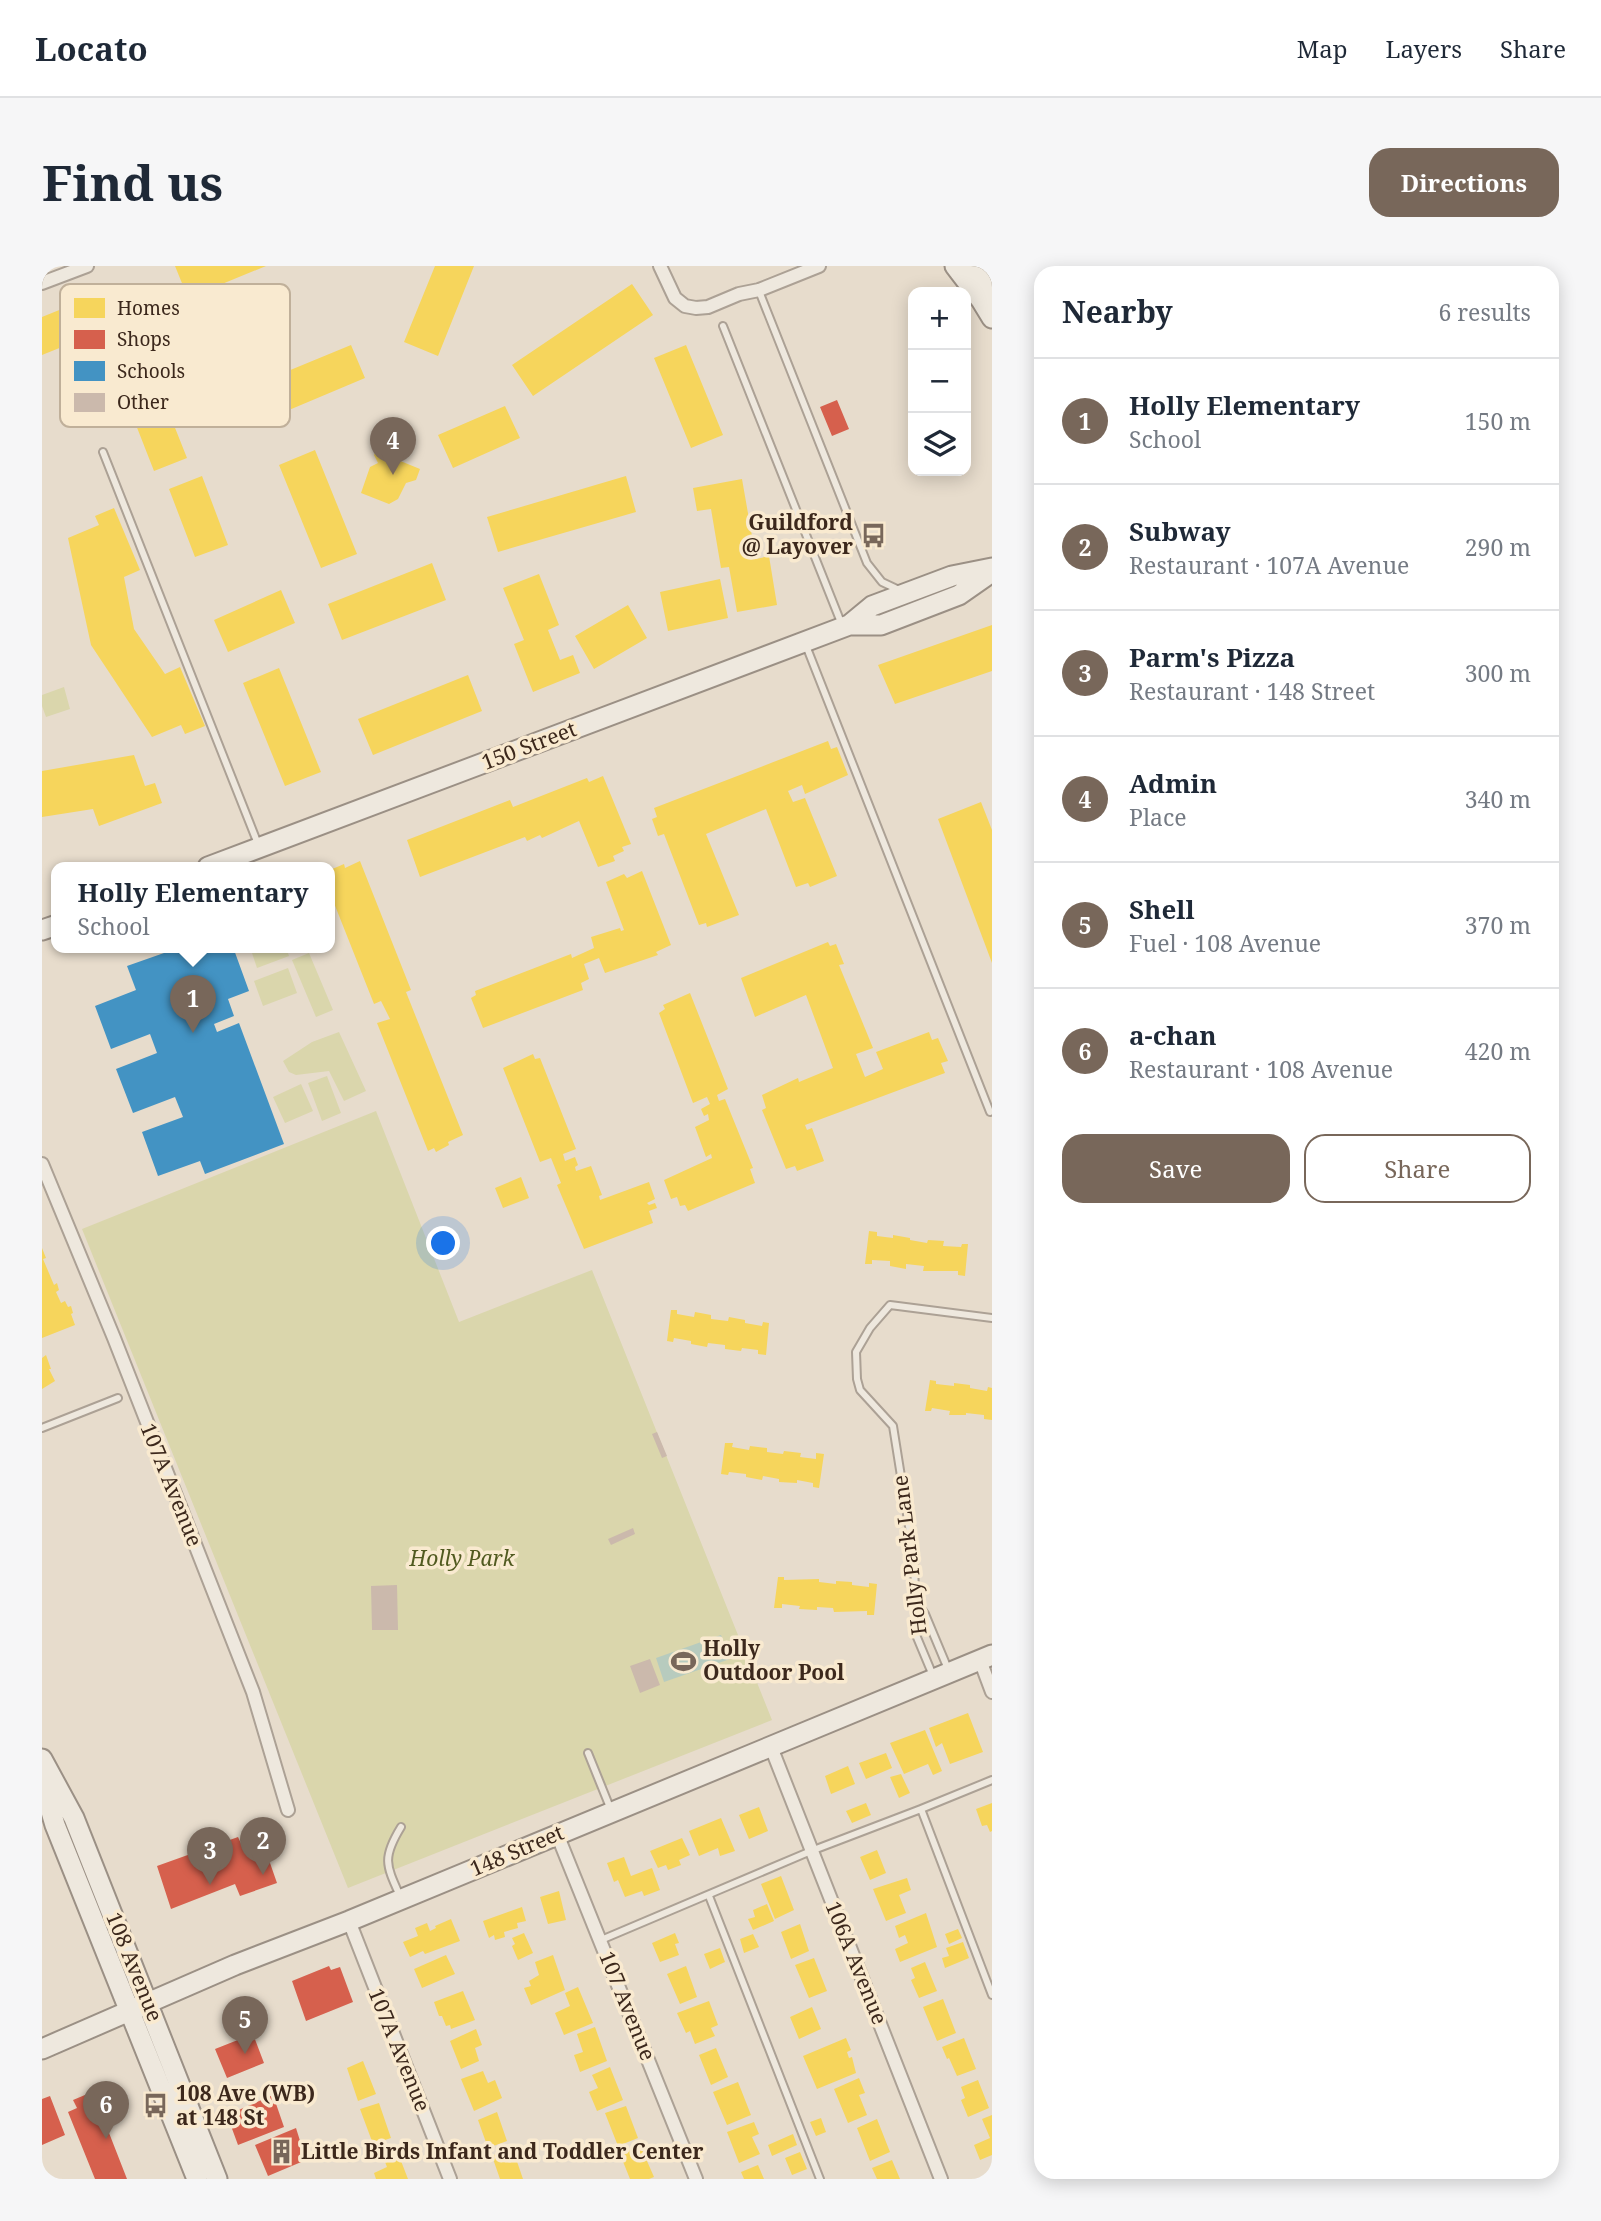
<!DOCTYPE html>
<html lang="en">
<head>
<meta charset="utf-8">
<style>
  body { margin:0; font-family:"Noto Serif",serif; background:#f6f6f7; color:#1f2937 }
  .controls { position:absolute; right:21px; top:21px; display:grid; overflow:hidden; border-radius:14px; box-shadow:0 4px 18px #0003 }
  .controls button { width:63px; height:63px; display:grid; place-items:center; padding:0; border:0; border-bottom:2px solid #e0e1e3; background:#fff; color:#1f2937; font:35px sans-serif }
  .you { position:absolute; left:402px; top:978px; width:24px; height:24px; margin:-18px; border:5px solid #fff; border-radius:50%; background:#1a73e8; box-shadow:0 0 0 10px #1a73e833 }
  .badge { display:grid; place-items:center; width:46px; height:46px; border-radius:50%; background:#78675a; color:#fff; font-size:23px; font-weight:700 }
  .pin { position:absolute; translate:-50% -58px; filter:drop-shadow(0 2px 4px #0008) }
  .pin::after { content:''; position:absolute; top:37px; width:24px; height:21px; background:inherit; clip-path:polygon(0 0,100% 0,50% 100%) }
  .popup { position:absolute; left:9px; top:596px; width:284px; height:91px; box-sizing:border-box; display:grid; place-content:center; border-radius:14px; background:#fff; filter:drop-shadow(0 2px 5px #0005); font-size:23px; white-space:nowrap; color:#747a83 }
  .popup b { font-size:26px; color:#1f2937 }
  .popup::after { content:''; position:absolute; left:50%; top:100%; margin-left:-14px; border:14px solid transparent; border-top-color:#fff }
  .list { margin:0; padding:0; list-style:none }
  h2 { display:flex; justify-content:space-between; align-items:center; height:91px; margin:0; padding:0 28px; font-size:30px }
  h2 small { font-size:23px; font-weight:400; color:#747a83 }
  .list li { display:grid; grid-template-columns:46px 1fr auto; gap:21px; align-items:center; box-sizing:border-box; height:126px; padding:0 28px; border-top:2px solid #e0e1e3 }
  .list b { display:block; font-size:26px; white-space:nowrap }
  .list p { margin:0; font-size:23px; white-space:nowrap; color:#747a83 }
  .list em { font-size:23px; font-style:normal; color:#747a83 }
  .actions { display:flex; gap:14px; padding:21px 28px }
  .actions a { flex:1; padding:16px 0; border:2px solid #78675a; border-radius:21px; text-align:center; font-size:24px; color:#78675a }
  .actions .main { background:#78675a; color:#fff }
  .icon { flex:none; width:38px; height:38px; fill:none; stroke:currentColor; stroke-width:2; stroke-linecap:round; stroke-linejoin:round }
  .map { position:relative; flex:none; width:950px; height:1913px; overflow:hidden; border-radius:21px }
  header { display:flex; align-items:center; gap:42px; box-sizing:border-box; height:98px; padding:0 35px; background:#fff; border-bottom:2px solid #e0e1e3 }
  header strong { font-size:33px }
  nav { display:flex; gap:38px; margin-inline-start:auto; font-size:24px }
  .intro { display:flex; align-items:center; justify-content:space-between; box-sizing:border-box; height:168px; padding:0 42px }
  h1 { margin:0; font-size:49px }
  .button { padding:18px 32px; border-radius:21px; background:#78675a; color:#fff; font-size:24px; font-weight:700 }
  main { display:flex; gap:42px; padding:0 42px }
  aside { flex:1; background:#fff; border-radius:21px; box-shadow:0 4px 18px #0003 }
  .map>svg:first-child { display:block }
</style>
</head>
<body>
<header>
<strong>Locato</strong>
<nav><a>Map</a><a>Layers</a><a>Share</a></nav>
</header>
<div class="intro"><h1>Find us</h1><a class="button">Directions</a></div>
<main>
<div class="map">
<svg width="950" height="1913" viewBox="0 0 950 1913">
  <rect width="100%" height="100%" fill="#e7dccc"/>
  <path fill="#dad6ac" d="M22,421L28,443L4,451L0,440V429Z
    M208,681H244L247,690L215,702Z
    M267,687L291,744L274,751L250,694Z
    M246,702L255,727L221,740L212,715Z
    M297,766L324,825L302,835L287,805L254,809L247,806L241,795L270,776Z
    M285,810L299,847L280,855L266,817Z
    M259,818L271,845L243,857L231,831Z
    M334,845L417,1056L550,1004L730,1454L306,1622L40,963Z"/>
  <path fill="#b7cbbe" d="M679,1369L688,1393L622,1416L614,1392Z"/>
  <path fill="#f6d55c" d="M133,0H224L146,32Z
    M393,0H432L396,90L362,76Z
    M590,18L611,49L491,130L470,99Z
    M69,23L82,56L0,89V51Z
    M176,36L202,104L169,117L143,48Z
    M309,79L323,112L204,162L190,128Z
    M644,79L681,169L649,182L612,92Z
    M118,124L145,192L112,205L85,136Z
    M463,140L478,172L411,202L396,169Z
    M336,181L354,188L356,194L378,203L374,214L364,217L356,233L347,238L319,227L328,201L336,197L332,189Z
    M273,184L315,288L279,302L237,199Z
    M160,210L186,279L153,291L127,223Z
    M584,210L594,246L456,286L445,251Z
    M700,213L714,293L727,290L735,339L695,346L687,301L679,302L669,243L655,245L651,222Z
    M72,242L98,304L82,311L92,363L123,408L138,401L163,460L143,468L139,459L110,471L49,379L26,272L57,259L53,250Z
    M390,297L404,334L300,374L286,338Z
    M497,308L517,359L506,364L518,394L531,389L538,407L491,426L472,378L482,374L461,322Z
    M678,313L686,352L626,365L618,326Z
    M239,324L253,357L186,386L172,354Z
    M586,339L605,372L552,403L533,370Z
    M950,359V405L853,438L836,399Z
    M237,402L279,506L243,520L201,417Z
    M426,409L440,445L331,489L316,453Z
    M786,475L789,483L795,481L806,509L763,528L760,519L746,525L751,536L763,532L795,610L768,621L766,617L754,621L724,543L664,568L697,649L665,661L664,657L657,659L622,568L616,570L610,553L615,551L612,542Z
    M92,489L103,520L113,517L120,537L57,560L51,543L0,551V505Z
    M561,510L589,578L580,581L582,585L571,590L573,595L556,601L537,555L500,572L498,569L485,575L483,571L378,611L365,574L468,534L471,541L545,512L547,516Z
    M939,536L950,564V697L896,553Z
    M318,595L369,724L364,726L421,869L406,876L407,879L394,886L392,882L386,885L335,757L348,753L339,735L332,738L288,627V604L302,598L303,602Z
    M600,605L629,679L614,686L616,689L563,707L557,692L542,698L547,713L539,717L541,724L441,762L429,732L434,729L433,725L529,688L530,692L552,682L549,671L578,662L579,665L582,664L564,616L582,608L585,612Z
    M786,676L788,680L794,678L802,698L797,699L831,782L814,788L823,811L841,803L834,786L887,766L890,774L896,772L906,795L899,797L903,807L763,859L765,864L770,862L782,895L755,905L753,900L744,903L720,844L724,842L720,829L756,812L757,816L791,802L764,729L713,751L699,712Z
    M648,727L686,823L675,829L677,835L683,833L711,902L708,903L713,917L646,945L643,939L638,940L635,931L629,933L622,914L670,892L669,888L664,891L653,861L667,854L666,848L662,850L659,843L668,838L665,831L651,837L617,747L623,743L621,739Z
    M491,788L493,793L498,792L534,883L521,888L523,895L533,891L536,899L533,901L534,905L549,900L560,929L557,930L558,934L607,916L613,933L605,937L607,939L613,937L615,942L607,945L611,957L542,983L515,919L519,917L509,892L498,896L461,802Z
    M479,911L487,932L461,942L453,922Z
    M827,965L835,966V970L851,972V969L868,972V974L885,977L886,974L902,975L901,980L919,981L920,978H926L923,1010L916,1009V1005H881L882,1000L864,998V1003L848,1000V995L830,994V998H823Z
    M0,982L4,992L1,993L12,1019L15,1017L17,1024L14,1026L19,1037L23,1035L26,1041L29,1040L31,1047L29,1048L33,1059L0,1072Z
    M629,1044H635V1048L652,1051L653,1046L669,1049V1053L686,1055L687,1051L703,1054V1057L720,1060L721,1056L727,1057L724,1089L716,1088V1084L700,1082L699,1085L683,1083V1079L666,1077L665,1081L649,1078V1075L632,1072L631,1076L625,1075Z
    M4,1089L9,1103H7L13,1115L0,1123V1092Z
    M888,1114L894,1115V1118L912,1120V1117L928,1119V1122L945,1125L946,1121L950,1122V1154L942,1153V1149L924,1147V1149H907L908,1145L890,1142L889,1145H883Z
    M683,1177H691L690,1181L707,1184L708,1180L725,1182V1186L741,1188L742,1185L759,1187L758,1191L774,1193V1187L782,1188L777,1222L771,1221V1217L755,1214V1217L737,1216V1213L721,1210L720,1214L704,1211V1208L687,1206L686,1209L679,1208Z
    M736,1311H742V1314L777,1313V1316L794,1318V1315L810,1316V1319L827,1321V1317L835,1318L832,1349H825V1345L792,1346L791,1342L775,1341V1344L757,1343L758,1340L740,1338V1342H732Z
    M926,1447L941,1486L908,1498L900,1477L894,1481L887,1462Z
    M883,1464L900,1505L891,1509L886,1498L862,1508L848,1477Z
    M844,1487L850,1502L824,1513L817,1497Z
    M806,1500L813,1518L789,1528L783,1510Z
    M859,1508L868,1527L857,1532L848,1511Z
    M824,1537L829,1549L810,1557L804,1545Z
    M950,1537V1565L948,1566L945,1559L940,1560L934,1543Z
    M717,1541L726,1565L707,1573L697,1549Z
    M679,1552L693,1585L678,1590L676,1582L657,1590L647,1565Z
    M640,1572L648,1589L637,1594L639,1599L626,1604L624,1599L616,1602L608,1585Z
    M835,1584L844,1607L828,1614L818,1591Z
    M582,1591L589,1610L610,1602L618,1624L602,1630L600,1625L583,1631L576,1614L572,1616L565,1597Z
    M739,1610L752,1644L733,1653L719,1618Z
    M865,1612L869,1624L857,1629L864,1647L844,1655L831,1623Z
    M517,1625L524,1654L506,1658L498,1631Z
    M725,1638L732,1655L711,1664L706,1653L713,1651L711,1644Z
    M480,1641L484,1655L475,1657L476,1662L462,1666L463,1671L453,1674L452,1669L447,1672L441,1655Z
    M884,1647L895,1681L858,1696L853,1683L866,1677L863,1669L857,1672L853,1660Z
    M409,1653L418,1675L383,1688L381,1685L368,1691L361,1676L376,1670L373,1662L385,1657L388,1665L394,1662L393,1660Z
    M758,1658L767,1685L749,1693L739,1666Z
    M916,1663L920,1672L907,1678L903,1668Z
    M482,1667L491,1687L476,1694L470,1680L473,1678L470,1672Z
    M633,1667L637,1677L633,1678L637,1689L618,1696L610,1677Z
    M711,1668L717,1681L702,1687L698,1673Z
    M921,1676L927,1692L903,1702L900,1692L907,1690L904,1682Z
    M678,1682L683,1696L668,1703L662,1688Z
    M404,1689L413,1708L380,1722L372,1703Z
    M511,1689L523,1724L489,1739L482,1722L489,1720L487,1715L497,1709L493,1696Z
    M772,1692L785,1725L767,1732L753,1699Z
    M883,1696L895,1725L877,1732L869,1714L873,1712L869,1702Z
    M644,1700L655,1731L638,1738L625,1708Z
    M536,1721L551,1757L522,1769L513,1747L528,1740L523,1727Z
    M421,1725L433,1754L409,1763L408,1759L404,1760L400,1750H397L392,1736Z
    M901,1733L914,1767L895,1775L881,1741Z
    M667,1735L676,1759L669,1762L673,1770L653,1778L648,1765L644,1767L635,1747Z
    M770,1741L779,1763L757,1773L748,1751Z
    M553,1761L565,1795L538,1806L532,1789L541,1786L535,1768Z
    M434,1763L440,1779L433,1782L437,1795L419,1803L408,1775Z
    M804,1772L809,1784L805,1786L807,1792L810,1791L814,1807L775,1823L761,1790Z
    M922,1772L934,1803L915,1810L907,1792L905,1793L900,1781Z
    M674,1782L686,1811L669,1819L657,1789Z
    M321,1795L334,1828L316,1835L305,1802Z
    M568,1801L581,1834L555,1845L547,1826L556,1822L550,1809Z
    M441,1805L446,1817L453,1814L460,1832L432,1845L419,1813Z
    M817,1812L823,1827L817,1829L825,1849L806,1857L792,1823Z
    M936,1814L947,1842L926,1851L919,1834L923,1832L919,1821Z
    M696,1816L709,1849L685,1859L671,1826Z
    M337,1837L349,1872L331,1878L318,1843Z
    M584,1840L596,1872L576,1880L563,1847Z
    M455,1846L465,1875L446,1882L436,1854Z
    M950,1849V1889L938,1894L932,1879L948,1872L940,1853Z
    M779,1852L784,1866L774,1870L768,1856Z
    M835,1853L848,1886L828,1895L815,1862Z
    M712,1856L717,1868L710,1871L718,1888L697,1897L685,1866Z
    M751,1868L755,1879L730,1890L726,1879Z
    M598,1879L612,1911L607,1913H588L578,1888Z
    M470,1881L481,1913H458L450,1890Z
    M354,1882L366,1913H334L332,1907L345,1901L340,1888Z
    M758,1886L765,1903L750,1909L743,1892Z
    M850,1894L858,1913H835L830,1902Z
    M716,1899L722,1913H702L699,1906Z"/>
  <path fill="#d6604d" d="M795,134L807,163L790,170L778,141Z
    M196,1571L202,1584L221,1577L235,1617L198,1630L193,1618L129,1643L115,1600Z
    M287,1700L289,1704L298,1701L311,1736L264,1755L250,1715Z
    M211,1768L222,1797L185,1812L173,1783Z
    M62,1821L70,1843L64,1844L67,1852L62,1854L85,1913H53L26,1846L35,1842L31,1834Z
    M231,1829L242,1861L196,1879L185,1849Z
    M8,1830L23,1869L0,1879V1833Z
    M254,1862L264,1894L226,1910L213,1879Z"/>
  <path fill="#4393c3" d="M139,681H191L207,725L186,733L192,750L172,758L175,766L197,757L242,878L163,908L158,895L116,910L100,866L141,851L133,831L91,847L74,803L115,787L108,768L69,783L53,740L94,724L85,700Z"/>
  <path fill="#cbb9ac" d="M615,1166L625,1190L620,1192L610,1168Z
    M591,1262L593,1268L569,1279L566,1273Z
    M355,1319L356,1364H330L329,1320Z
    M608,1393L618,1419L598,1427L588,1400Z"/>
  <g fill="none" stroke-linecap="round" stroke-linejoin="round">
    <defs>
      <path id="lane" d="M717,25L825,297L840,316L857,324
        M681,60L800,359
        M61,186L216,578
        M763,377L948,846
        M0,1162L76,1132
        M873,1334L883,1348L906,1403
        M892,1412L874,1369L872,1292L851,1160L818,1124L815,1113L814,1086L828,1062L848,1039L950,1052
        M546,1487L569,1544
        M950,1514L879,1543L950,1729
        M358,1630C344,1599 340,1592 359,1561
        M667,1630L778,1913
        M559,1674L769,1585L879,1543"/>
      <path id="street" d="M618,0L633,32L643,40L654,42L666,41L697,28L717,24L777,0
        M0,17L45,0
        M0,898L72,1072L211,1426L246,1544
        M938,1394L950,1426
        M729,1481L899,1913
        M515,1568L654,1913
        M307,1655L408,1913"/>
      <path id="secondary" d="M913,0L939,34L950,52
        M931,0L950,27
        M807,359H839L917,329L950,306
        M166,601L807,359L830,340L910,310L950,302
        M0,664L15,659
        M0,1493L32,1552L175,1913
        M0,1515L13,1559L155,1913
        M0,1783L193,1699L307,1655L950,1389"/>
    </defs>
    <use href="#lane" stroke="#aca195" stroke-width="10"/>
    <use href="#street" stroke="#aca195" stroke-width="16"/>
    <use href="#secondary" stroke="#9b9085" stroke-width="23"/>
    <use href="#lane" stroke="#eee8de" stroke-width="6"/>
    <use href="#street" stroke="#eee8de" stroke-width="12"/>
    <use href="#secondary" stroke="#eee8de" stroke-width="19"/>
  </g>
  <defs>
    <symbol id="bus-bare" viewBox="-9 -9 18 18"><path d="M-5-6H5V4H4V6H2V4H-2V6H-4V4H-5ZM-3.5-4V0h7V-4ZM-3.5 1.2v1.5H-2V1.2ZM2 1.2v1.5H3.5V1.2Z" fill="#78675a" stroke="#f9ead0" stroke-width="2.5" paint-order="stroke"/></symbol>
    <symbol id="stadium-bare" viewBox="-9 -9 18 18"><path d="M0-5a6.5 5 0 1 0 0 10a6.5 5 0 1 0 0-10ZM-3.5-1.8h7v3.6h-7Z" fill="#78675a" stroke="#f9ead0" stroke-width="2.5" paint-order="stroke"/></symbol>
    <symbol id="building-bare" viewBox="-9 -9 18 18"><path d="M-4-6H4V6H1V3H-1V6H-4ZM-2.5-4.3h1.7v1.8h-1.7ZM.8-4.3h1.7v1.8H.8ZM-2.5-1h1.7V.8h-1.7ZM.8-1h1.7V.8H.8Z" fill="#78675a" stroke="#f9ead0" stroke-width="2.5" paint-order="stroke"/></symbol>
  </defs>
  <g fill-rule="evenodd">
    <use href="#bus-bare" x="814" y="252" width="35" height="35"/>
    <use href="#stadium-bare" x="624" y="1378" width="35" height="35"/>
    <use href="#bus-bare" x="96" y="1822" width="35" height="35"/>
    <use href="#building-bare" x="222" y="1868" width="35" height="35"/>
  </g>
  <g text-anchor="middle" stroke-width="7" stroke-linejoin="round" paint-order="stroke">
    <g font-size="21" font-weight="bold" fill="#3c281c" stroke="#f9ead0" text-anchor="start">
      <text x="811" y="264" text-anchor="end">Guildford<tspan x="811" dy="24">@ Layover</tspan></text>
      <text x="661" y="1390">Holly<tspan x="661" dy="24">Outdoor Pool</tspan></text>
      <text x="134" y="1835">108 Ave (WB)<tspan x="134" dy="24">at 148 St</tspan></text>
      <text x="259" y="1893">Little Birds Infant and Toddler Center</text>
    </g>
    <g font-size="21" fill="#3c281c" stroke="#f9ead0">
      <text transform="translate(487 480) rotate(-21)" y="7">150 Street</text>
      <text transform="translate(129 1219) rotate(68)" y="7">107A Avenue</text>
      <text transform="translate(868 1289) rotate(-97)" y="7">Holly Park Lane</text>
      <text transform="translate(475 1585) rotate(-23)" y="7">148 Street</text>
      <text transform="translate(814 1697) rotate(68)" y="7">106A Avenue</text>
      <text transform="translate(92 1701) rotate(68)" y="7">108 Avenue</text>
      <text transform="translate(585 1740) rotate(68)" y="7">107 Avenue</text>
      <text transform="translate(357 1784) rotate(68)" y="7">107A Avenue</text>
    </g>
    <g font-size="21" font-style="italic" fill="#515a20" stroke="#f9ead0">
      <text x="420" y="1300">Holly Park</text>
    </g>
  </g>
  <rect x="18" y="18" width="230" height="143" rx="10" fill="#f9ead0" stroke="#c0b09a" stroke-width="2"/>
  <rect x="32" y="32" width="31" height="20" fill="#f6d55c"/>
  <rect x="32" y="64" width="31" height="19" fill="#d6604d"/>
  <rect x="32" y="95" width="31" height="20" fill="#4393c3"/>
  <rect x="32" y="127" width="31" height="19" fill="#cbb9ac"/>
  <g font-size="19" fill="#3c281c">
    <text x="75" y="49">Homes</text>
    <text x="75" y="80">Shops</text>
    <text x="75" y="112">Schools</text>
    <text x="75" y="143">Other</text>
  </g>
</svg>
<div class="controls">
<button>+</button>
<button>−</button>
<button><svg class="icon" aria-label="layers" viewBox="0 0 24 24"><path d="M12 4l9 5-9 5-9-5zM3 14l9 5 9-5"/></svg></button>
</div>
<div class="you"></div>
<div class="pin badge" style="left:151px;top:767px">1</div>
<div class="popup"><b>Holly Elementary</b>School</div>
<div class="pin badge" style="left:221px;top:1609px">2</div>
<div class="pin badge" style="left:168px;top:1619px">3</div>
<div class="pin badge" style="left:351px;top:209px">4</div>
<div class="pin badge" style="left:203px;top:1788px">5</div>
<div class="pin badge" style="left:64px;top:1873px">6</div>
</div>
<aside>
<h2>Nearby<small>6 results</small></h2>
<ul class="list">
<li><span class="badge">1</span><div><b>Holly Elementary</b><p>School</p></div><em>150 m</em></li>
<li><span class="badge">2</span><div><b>Subway</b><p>Restaurant · 107A Avenue</p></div><em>290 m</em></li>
<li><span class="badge">3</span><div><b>Parm's Pizza</b><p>Restaurant · 148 Street</p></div><em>300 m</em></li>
<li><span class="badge">4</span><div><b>Admin</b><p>Place</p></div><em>340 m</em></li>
<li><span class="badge">5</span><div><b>Shell</b><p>Fuel · 108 Avenue</p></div><em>370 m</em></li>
<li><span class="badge">6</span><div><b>a-chan</b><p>Restaurant · 108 Avenue</p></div><em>420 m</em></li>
</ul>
<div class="actions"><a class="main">Save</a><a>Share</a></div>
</aside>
</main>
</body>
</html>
